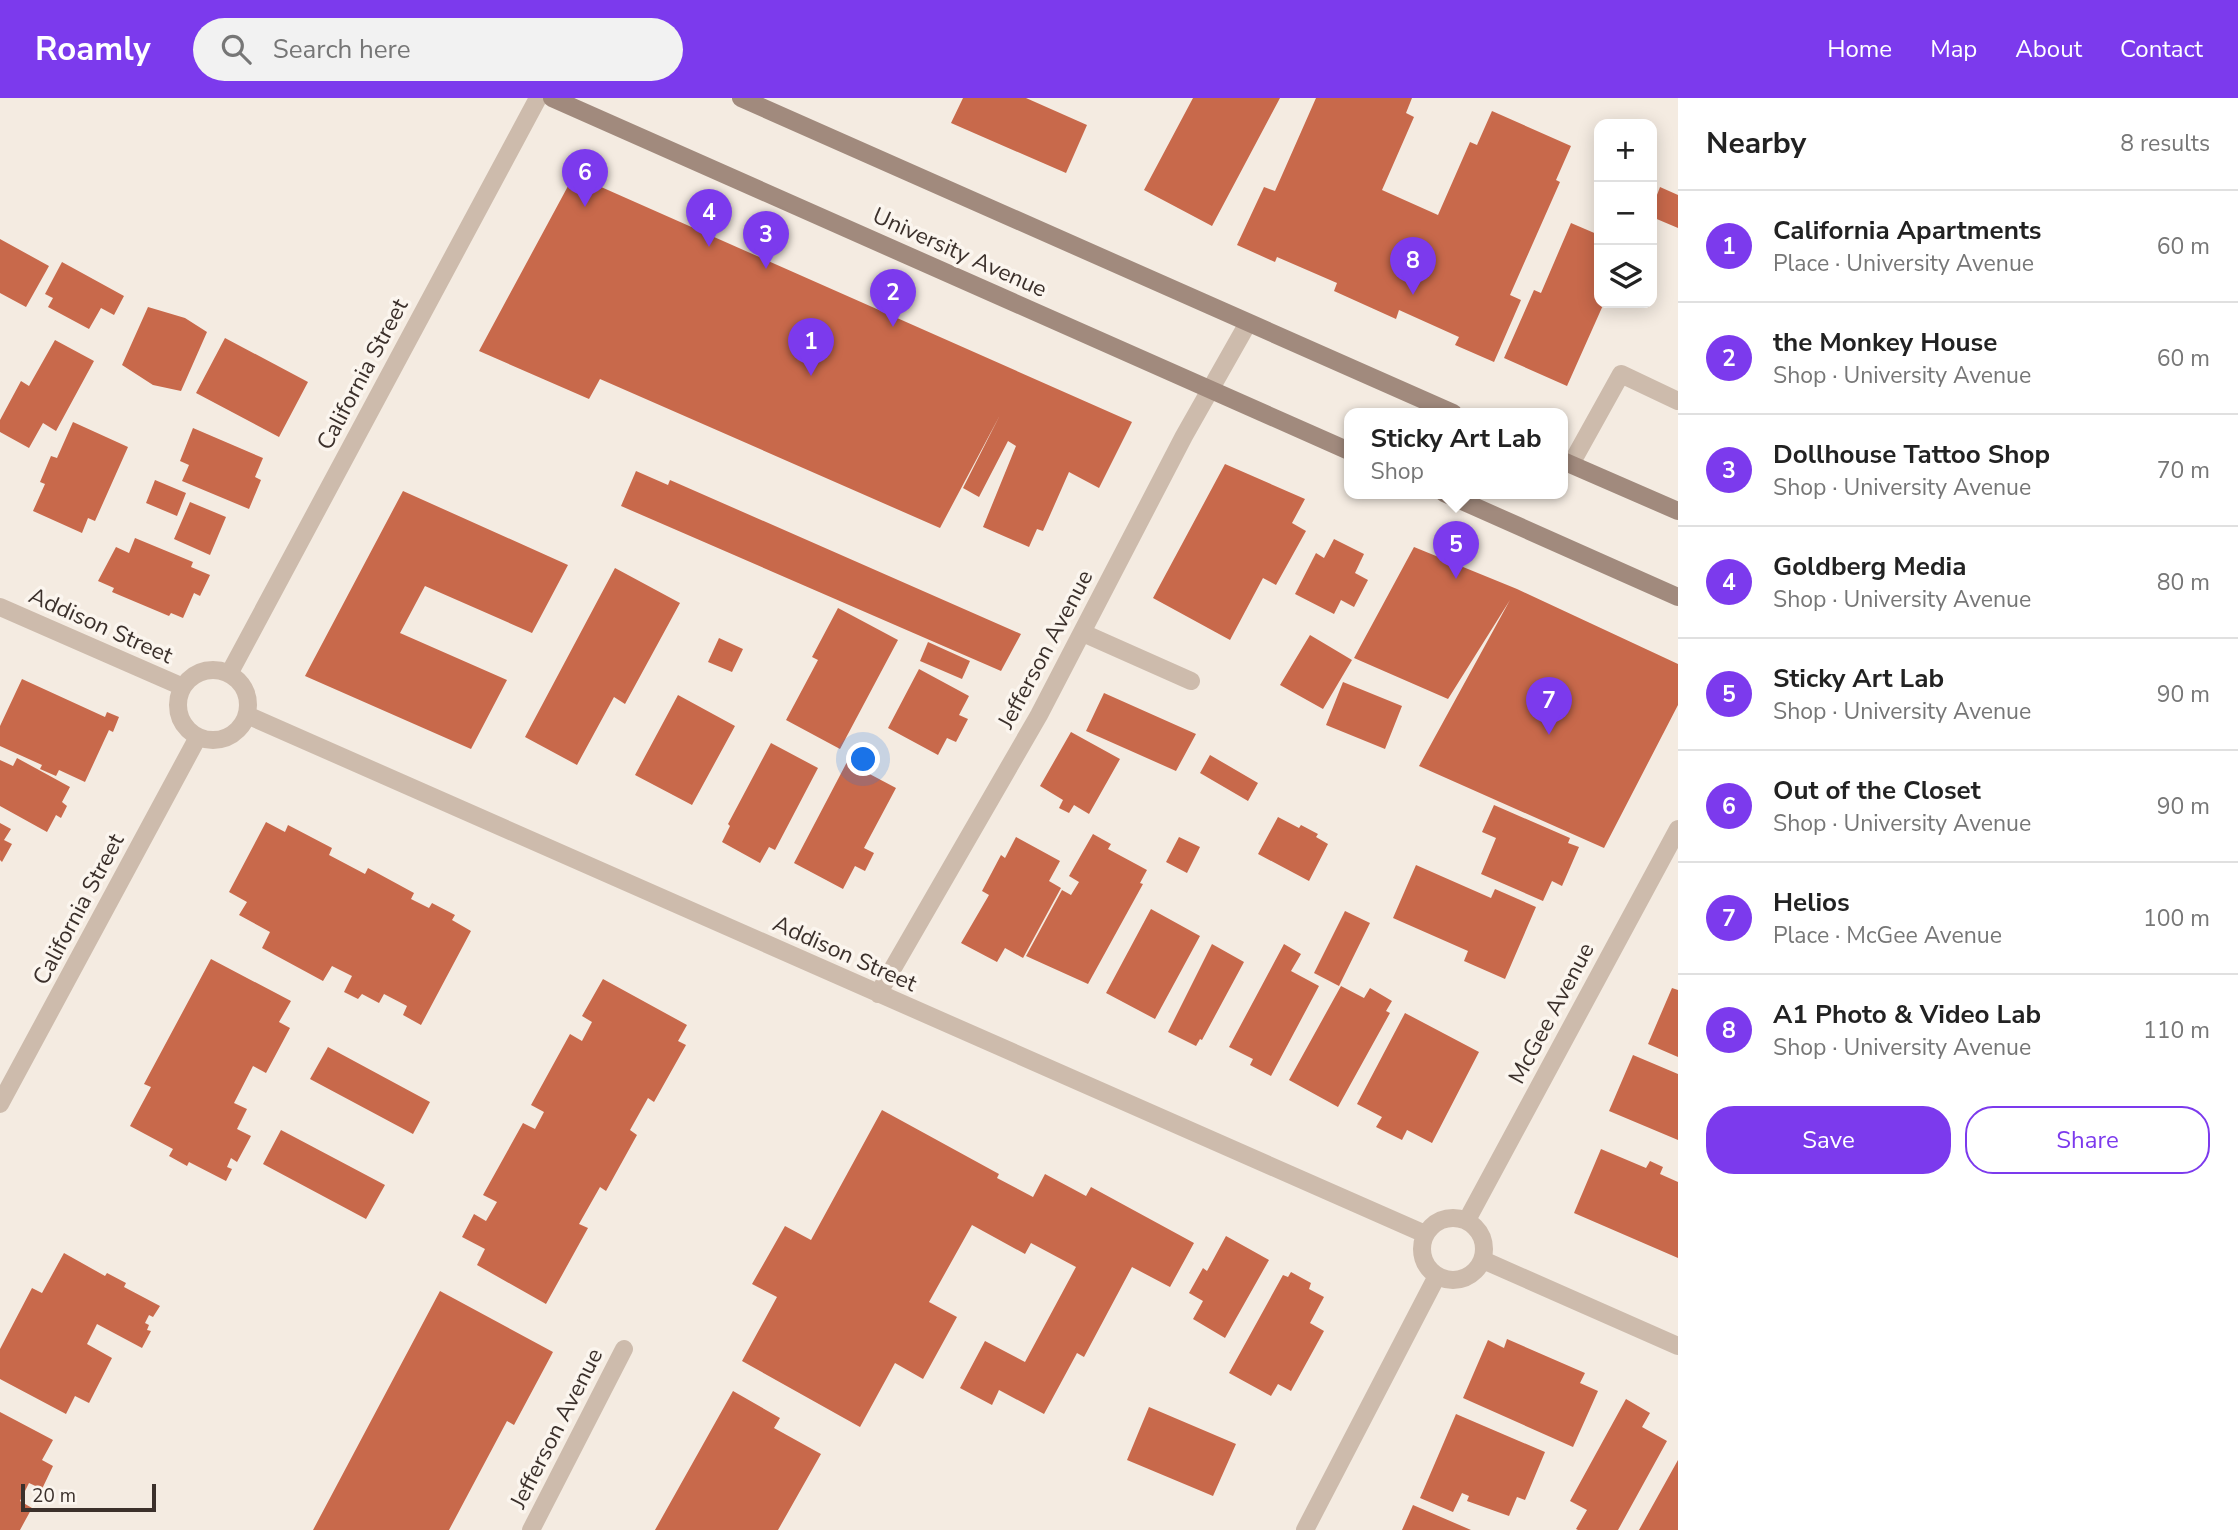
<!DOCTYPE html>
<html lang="en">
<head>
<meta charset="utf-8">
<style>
  body { margin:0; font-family:"Nunito Sans",sans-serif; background:#f2f2f2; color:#222 }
  .controls { position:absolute; right:21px; top:21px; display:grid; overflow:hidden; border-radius:14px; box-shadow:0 4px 18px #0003 }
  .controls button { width:63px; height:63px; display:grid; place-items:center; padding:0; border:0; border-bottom:2px solid #e0e0e0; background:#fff; color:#222; font:35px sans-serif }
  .scale { position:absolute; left:21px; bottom:18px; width:135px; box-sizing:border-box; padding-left:7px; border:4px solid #3b302b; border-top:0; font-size:19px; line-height:24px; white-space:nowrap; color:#3b302b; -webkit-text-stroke:5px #fbf5ee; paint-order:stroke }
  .you { position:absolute; left:864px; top:662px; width:24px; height:24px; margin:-18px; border:5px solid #fff; border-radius:50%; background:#1a73e8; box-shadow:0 0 0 10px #1a73e833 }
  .badge { display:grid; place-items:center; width:46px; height:46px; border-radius:50%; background:#7c3aed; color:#fff; font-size:23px; font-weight:700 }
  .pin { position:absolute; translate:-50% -58px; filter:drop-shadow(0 2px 4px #0008) }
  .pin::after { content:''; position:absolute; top:37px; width:24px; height:21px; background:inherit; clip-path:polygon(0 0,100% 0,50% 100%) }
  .popup { position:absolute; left:1344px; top:310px; width:224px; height:91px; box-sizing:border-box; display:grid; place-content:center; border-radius:14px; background:#fff; filter:drop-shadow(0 2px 5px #0005); font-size:23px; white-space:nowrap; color:#767676 }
  .popup b { font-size:26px; color:#222 }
  .popup::after { content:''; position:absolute; left:50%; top:100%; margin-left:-14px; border:14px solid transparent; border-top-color:#fff }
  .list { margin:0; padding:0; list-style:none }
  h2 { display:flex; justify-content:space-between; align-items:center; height:91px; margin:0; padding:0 28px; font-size:30px }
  h2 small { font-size:23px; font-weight:400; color:#767676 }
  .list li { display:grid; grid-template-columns:46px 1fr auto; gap:21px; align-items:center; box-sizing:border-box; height:112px; padding:0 28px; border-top:2px solid #e0e0e0 }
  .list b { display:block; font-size:26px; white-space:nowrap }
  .list p { margin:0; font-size:23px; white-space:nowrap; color:#767676 }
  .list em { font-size:23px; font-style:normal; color:#767676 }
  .actions { display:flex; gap:14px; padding:21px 28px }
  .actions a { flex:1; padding:16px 0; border:2px solid #7c3aed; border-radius:28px; text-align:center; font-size:24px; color:#7c3aed }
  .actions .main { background:#7c3aed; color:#fff }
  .icon { flex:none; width:38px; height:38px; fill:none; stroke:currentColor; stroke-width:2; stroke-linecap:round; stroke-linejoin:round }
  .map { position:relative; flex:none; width:1678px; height:1432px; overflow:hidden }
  header { display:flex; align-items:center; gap:42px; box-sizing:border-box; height:98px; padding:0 35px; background:#7c3aed; color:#fff }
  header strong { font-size:33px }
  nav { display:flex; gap:38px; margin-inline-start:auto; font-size:24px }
  .search { width:490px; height:63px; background:#f2f2f2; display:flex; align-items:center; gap:18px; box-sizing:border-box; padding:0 24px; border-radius:38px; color:#767676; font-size:26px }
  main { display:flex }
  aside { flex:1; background:#fff }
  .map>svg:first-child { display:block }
</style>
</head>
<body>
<header>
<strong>Roamly</strong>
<div class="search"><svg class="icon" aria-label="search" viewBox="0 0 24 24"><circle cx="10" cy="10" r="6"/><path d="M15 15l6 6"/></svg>Search here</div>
<nav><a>Home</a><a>Map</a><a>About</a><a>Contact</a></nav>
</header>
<main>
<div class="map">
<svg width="1678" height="1432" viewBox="0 0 1678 1432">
  <rect width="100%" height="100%" fill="#f4ebe1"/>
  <path fill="#c8694b" d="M963,0H1026L1087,27L1066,75L951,25Z
    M1193,0H1280L1212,128L1144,92Z
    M1316,0H1412L1406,15L1414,19L1382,92L1438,117L1470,44L1477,47L1492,13L1571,48L1556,82L1560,84L1510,197L1521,202L1494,264L1455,247L1459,239L1399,212L1396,221L1334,193L1337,185L1277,159L1275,164L1237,147L1264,89L1275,93Z
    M574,77L1132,324L1099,390L1069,374L1043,433L1037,431L1029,449L983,429L1016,348L1008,343L979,399L963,390L1000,317L940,430L600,281L589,301L479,253Z
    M1660,89L1678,97V130L1652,119V110Z
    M1571,125L1599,137V205H1604L1567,288L1504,260L1534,192L1541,195Z
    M0,141L49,168L26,209L0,195Z
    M62,164L124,198L114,217L101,210L89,231L48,209L53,200L45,196Z
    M148,209L185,220L207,234L181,293L153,287L122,267Z
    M225,240L308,284L279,339L196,295Z
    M55,242L94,263L56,333L43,325L29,350L0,334V322L21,283L29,288Z
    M73,324L128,349L95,423L88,420L82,435L33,413L45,386L40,384L51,358L57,360Z
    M193,330L263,360L255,379L261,382L249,411L182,383L189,367L180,363Z
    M1225,366L1305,401L1292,425L1306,433L1276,487L1263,480L1230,542L1153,500Z
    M636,373L668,387L670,382L1021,536L1001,573L621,408Z
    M155,382L186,395L177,418L146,405Z
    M403,393L568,467L532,535L425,488L400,535L507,582L471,651L305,578Z
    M190,404L226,419L210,457L174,441Z
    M135,440L193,464L191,469L210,477L200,498L194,495L183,520L171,515L169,518L112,494L114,490L98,483L116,449L129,455Z
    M1334,441L1364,456L1355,475L1368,482L1354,509L1341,502L1334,516L1295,496L1316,455L1324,460Z
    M1414,449L1517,491L1678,566V607L1604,750L1419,668L1510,502L1448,601L1354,560Z
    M615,470L680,505L625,606L614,599L577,667L525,639Z
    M838,510L898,542L840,651L786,622L818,562L812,559Z
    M1310,537L1352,562L1323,611L1280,587Z
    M719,540L743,551L732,574L708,564Z
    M928,544L970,563L962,581L920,563Z
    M919,571L969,598L959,617L968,621L956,644L947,640L938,657L888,630Z
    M22,581L105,619L107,614L119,619L113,634L109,632L85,684L59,672L56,678L40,671L42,667L0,648V628Z
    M1343,584L1402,608L1385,651L1326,627Z
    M1104,595L1196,636L1176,673L1086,633Z
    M678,597L735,628L692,707L635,677Z
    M1071,634L1120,661L1089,716L1074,707L1069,715L1059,710L1063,702L1040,688Z
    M771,645L818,670L775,752L769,749L760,765L722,744L730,728L728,726Z
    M1210,657L1258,685L1248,703L1200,675Z
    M17,660L70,689L62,704L67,708L61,720L56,717L47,734L0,708V662L13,668Z
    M847,664L896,690L864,750L874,755L865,773L855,768L843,791L794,765Z
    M1494,707L1570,740L1568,745L1579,749L1562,788L1552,783L1543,803L1481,776L1496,740L1482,734Z
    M1278,719L1299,730L1301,727L1318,736L1316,739L1328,746L1309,783L1258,756Z
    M266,724L285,734L288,727L332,750L329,757L365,776L368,770L414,795L411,801L429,810L432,805L455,817L452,822L471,833L421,927L403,917L407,908L384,896L379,905L362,896L358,901L344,894L352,878L332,868L323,883L262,850L270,834L239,817L247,804L229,794Z
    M0,725L11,731L4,742L12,746L2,764L0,762Z
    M1093,736L1111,746L1108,751L1147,772L1140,785L1143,786L1088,886L1026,858L1062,792L1071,797L1079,784L1069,778Z
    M1016,739L1060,763L1049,783L1061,790L1023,860L1005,850L997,864L961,845L989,797L982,793L1001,757L1005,760Z
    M1179,739L1200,749L1187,775L1166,764Z
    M1416,767L1491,800L1495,791L1536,809L1505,881L1464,863L1468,853L1393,820Z
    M1151,811L1200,838L1155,921L1106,895Z
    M1345,813L1370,825L1339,888L1314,875Z
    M1212,846L1244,864L1202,942L1200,941L1196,948L1168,934Z
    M1284,846L1301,856L1291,873L1319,888L1271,978L1250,967L1253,961L1229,949Z
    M211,861L291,903L279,924L290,930L266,975L253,968L234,1005L247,1011L237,1031L251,1038L237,1064L231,1060L227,1069L232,1071L226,1083L189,1064L187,1068L169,1058L173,1051L130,1028L151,989L144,986Z
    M603,881L687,927L678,943L686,947L654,1004L648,1000L630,1032L637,1037L606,1093L600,1089L579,1126L588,1130L546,1206L477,1167L485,1151L462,1139L474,1116L486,1123L497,1104L483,1097L523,1025L535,1031L544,1014L531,1007L570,936L582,943L592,924L582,918Z
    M1341,888L1364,900L1370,890L1392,903L1386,913L1390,915L1338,1009L1289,982Z
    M1672,890L1678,892V959L1648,946Z
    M1405,915L1479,954L1432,1045L1407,1032L1402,1042L1376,1029L1382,1019L1357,1006Z
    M328,949L430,1004L413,1036L310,981Z
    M1633,957L1678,976V1042L1609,1013Z
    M882,1012L999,1076L997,1080L1033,1099L1045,1076L1086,1098L1091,1089L1194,1145L1170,1189L1132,1169L1084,1259L1077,1255L1044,1316L999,1292L992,1307L960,1290L985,1243L1025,1264L1076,1169L1031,1145L1025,1156L972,1127L929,1204L957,1219L923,1281L895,1265L860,1329L742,1263L777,1199L752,1186L785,1128L811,1142Z
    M281,1032L385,1087L366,1121L263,1066Z
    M1601,1051L1646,1070L1650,1063L1663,1069L1660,1076L1678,1084V1160L1574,1115Z
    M1226,1138L1269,1162L1225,1240L1193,1221L1203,1203L1189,1195L1203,1170L1207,1173Z
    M64,1155L105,1178L107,1175L126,1185L124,1189L160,1208L153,1219L149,1217L145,1225L149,1227L147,1232L151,1233L142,1250L97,1226L87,1246L112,1260L89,1305L75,1298L66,1316L0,1281V1251L32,1190L42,1195Z
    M1291,1174L1311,1185L1309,1191L1324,1199L1310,1225L1324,1233L1291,1293L1278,1286L1271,1298L1229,1275L1283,1177L1288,1179Z
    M440,1193L553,1254L514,1327L507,1323L449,1432H313Z
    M1507,1241L1585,1275L1580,1285L1598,1293L1573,1349L1463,1300L1488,1242L1504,1250Z
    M733,1293L780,1320L774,1330L821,1356L778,1432H655Z
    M1626,1301L1650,1315L1642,1329L1667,1343L1618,1432H1578L1576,1431L1587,1412L1570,1403Z
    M1149,1309L1236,1346L1213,1398L1127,1362Z
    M0,1314L53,1342L42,1362L53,1368L42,1391L29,1385L20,1403L32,1410L20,1432H0Z
    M1456,1316L1545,1354L1525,1402L1517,1399L1509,1418L1467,1403L1469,1398L1462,1395L1453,1414L1420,1400Z
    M1678,1362V1432H1639Z
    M1413,1407L1471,1432H1402Z"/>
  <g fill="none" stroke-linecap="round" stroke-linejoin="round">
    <path stroke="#cdbbac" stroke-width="18" d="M1571,366L1621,276L1678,303
      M1083,535L1191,583"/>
    <path stroke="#cdbbac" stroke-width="18" d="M0,509L183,589
      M178 607a35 35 0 1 1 70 0a35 35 0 1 1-70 0Z
      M229,576L538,0
      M247,617L1425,1136
      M878,896L1039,617L1184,338L1248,225
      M0,1006L198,639
      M1422 1151a31 31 0 1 1 62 0a31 31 0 1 1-62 0Z
      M1467,1122L1678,731
      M1483,1162L1678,1248
      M531,1432L624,1251
      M1305,1432L1437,1178"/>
    <path stroke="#a18a7d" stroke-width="18" d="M552,0L1349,353
      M741,0L1453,315
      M1563,363L1678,413
      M1444,395L1678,499"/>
  </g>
  <g text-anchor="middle" stroke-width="7" stroke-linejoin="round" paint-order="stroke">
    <g font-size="23" fill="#3b302b" stroke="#fbf5ee">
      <text transform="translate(960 154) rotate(24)" y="8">University Avenue</text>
      <text transform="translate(362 276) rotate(-62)" y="8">California Street</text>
      <text transform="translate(101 527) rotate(24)" y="8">Addison Street</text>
      <text transform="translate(1045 551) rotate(-62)" y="8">Jefferson Avenue</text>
      <text transform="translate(78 811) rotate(-62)" y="8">California Street</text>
      <text transform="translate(845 855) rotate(24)" y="8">Addison Street</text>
      <text transform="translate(1551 915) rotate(-62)" y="8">McGee Avenue</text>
      <text transform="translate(556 1330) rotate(-63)" y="8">Jefferson Avenue</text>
    </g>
  </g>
</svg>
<div class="controls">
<button>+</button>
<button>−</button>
<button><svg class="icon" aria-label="layers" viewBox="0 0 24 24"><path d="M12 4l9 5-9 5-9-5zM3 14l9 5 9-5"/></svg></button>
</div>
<div class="scale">20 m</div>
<div class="you"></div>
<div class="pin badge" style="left:811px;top:278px">1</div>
<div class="pin badge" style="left:893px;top:229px">2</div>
<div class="pin badge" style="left:766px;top:171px">3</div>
<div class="pin badge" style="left:709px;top:149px">4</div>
<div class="pin badge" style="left:1456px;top:481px">5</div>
<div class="popup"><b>Sticky Art Lab</b>Shop</div>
<div class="pin badge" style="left:585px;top:109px">6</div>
<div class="pin badge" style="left:1549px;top:637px">7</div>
<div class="pin badge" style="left:1413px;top:197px">8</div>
</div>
<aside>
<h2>Nearby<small>8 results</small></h2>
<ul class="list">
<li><span class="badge">1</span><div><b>California Apartments</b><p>Place · University Avenue</p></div><em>60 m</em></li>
<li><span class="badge">2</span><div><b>the Monkey House</b><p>Shop · University Avenue</p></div><em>60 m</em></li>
<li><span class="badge">3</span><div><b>Dollhouse Tattoo Shop</b><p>Shop · University Avenue</p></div><em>70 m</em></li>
<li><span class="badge">4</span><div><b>Goldberg Media</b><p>Shop · University Avenue</p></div><em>80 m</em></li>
<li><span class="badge">5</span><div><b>Sticky Art Lab</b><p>Shop · University Avenue</p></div><em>90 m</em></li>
<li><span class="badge">6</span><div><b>Out of the Closet</b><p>Shop · University Avenue</p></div><em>90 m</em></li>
<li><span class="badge">7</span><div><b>Helios</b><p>Place · McGee Avenue</p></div><em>100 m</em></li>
<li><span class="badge">8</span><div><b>A1 Photo &amp; Video Lab</b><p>Shop · University Avenue</p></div><em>110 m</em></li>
</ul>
<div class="actions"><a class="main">Save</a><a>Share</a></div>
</aside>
</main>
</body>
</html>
